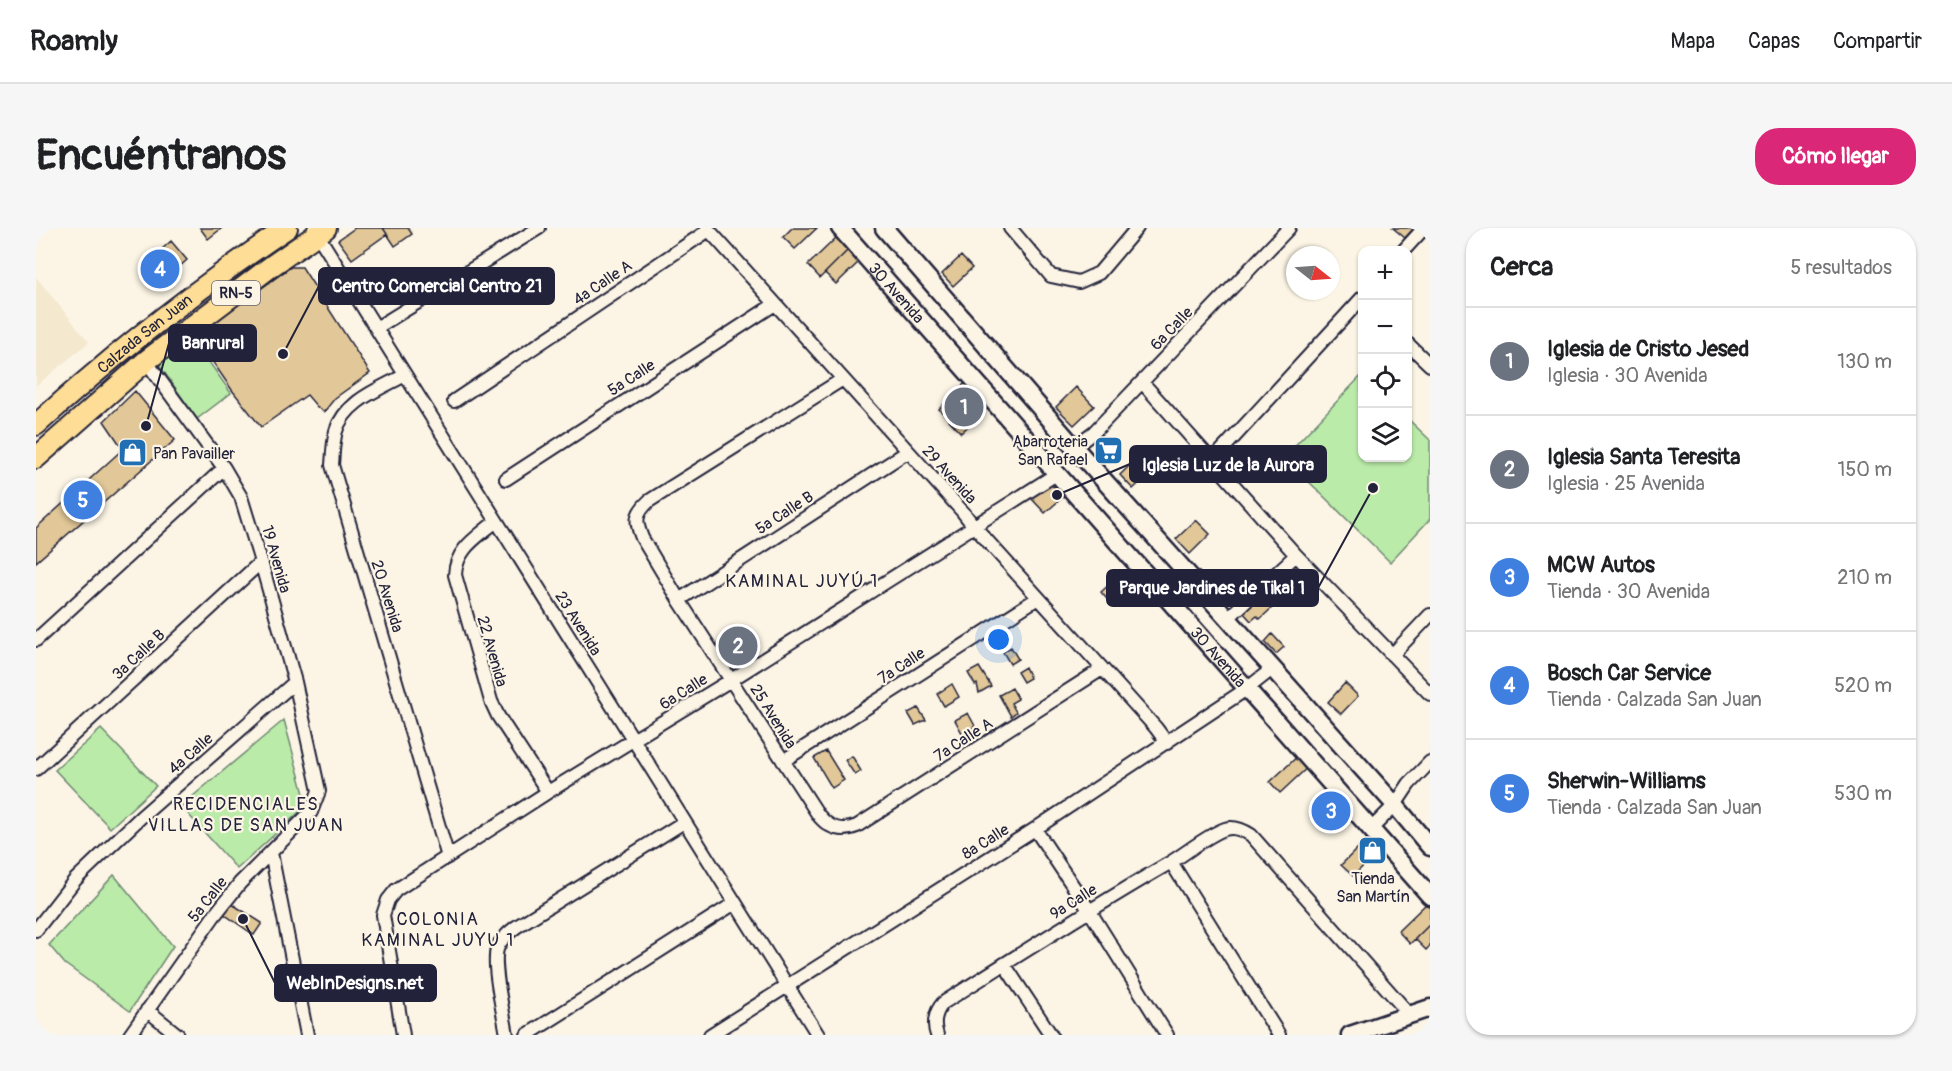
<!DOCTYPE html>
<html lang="es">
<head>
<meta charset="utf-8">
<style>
  body { margin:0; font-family:Pangolin,sans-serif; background:#f6f6f6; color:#202124 }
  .controls { position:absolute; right:18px; top:18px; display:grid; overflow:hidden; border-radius:12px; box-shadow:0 2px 4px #0004 }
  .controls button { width:54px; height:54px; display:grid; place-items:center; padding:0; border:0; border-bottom:2px solid #e0e0e0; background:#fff; color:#202124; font:30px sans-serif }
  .compass { position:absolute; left:1250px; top:18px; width:54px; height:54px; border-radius:50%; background:#fff; box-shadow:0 2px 4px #0004; rotate:107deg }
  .you { position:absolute; left:963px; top:412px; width:21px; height:21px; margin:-15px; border:4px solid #fff; border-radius:50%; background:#1a73e8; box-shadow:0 0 0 9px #1a73e833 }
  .badge { display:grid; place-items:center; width:39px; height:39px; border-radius:50%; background:#db2777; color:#fff; font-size:20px; font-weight:700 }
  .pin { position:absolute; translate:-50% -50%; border:3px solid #fff; box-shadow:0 2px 6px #0006 }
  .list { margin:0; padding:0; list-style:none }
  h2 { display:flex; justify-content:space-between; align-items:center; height:78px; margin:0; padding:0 24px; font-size:26px }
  h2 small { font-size:20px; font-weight:400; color:#757577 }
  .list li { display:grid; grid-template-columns:39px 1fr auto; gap:18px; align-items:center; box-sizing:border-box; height:108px; padding:0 24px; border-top:2px solid #e0e0e0 }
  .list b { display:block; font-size:22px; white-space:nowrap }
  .list p { margin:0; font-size:20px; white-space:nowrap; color:#757577 }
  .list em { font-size:20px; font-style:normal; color:#757577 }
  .icon { flex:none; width:33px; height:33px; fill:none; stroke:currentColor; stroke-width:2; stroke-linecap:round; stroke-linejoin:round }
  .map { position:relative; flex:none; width:1394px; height:807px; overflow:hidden; border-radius:24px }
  header { display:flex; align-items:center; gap:36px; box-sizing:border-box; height:84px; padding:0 30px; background:#fff; border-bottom:2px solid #e0e0e0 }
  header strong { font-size:28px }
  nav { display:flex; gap:33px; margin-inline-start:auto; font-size:21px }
  .intro { display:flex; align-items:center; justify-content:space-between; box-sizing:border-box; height:144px; padding:0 36px }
  h1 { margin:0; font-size:42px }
  .button { padding:15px 27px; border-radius:24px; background:#db2777; color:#fff; font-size:21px; font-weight:700 }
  main { display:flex; gap:36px; padding:0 36px }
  aside { flex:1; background:#fff; border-radius:24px; box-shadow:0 2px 4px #0004 }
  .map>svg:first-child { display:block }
</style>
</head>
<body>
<header>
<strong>Roamly</strong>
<nav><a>Mapa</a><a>Capas</a><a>Compartir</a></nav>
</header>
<div class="intro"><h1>Encuéntranos</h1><a class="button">Cómo llegar</a></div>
<main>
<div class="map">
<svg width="1394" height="807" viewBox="0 0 1394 807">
  <rect width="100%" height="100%" fill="#fcf5e5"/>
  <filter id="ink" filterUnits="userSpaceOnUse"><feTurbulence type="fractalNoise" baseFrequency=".0167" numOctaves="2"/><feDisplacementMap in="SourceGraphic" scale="12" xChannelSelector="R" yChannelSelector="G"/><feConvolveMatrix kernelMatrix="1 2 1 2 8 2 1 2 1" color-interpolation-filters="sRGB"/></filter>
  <g filter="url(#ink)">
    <path fill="#f4e8ce" d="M0,49L53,114L0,158Z"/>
    <path fill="#bbeba9" stroke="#6e8672" stroke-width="1.5" d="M154,107L195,165L161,191L121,134Z
      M1325,148L1326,230H1372V191L1394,212V291L1354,334L1248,229Z
      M248,492L271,577L201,641L145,578Z
      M65,501L120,558L74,600L19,542Z
      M78,647L137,718L94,783L29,736L13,717Z"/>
    <path fill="#e2c898" stroke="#22223b" stroke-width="1.5" d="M164,0H186L172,11Z
      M319,0H347L351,6L316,31L302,12Z
      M347,0H372L376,6L359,18Z
      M756,0H781L759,21L747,9Z
      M1357,0H1376L1377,1L1369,10Z
      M801,9L813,21L784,50L772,37Z
      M135,13L151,32L141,41L125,22Z
      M813,21L824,33L800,56L789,45Z
      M128,25L141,41L119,59L106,42Z
      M925,28L936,40L917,58L906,46Z
      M255,39H266L334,145L299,170L288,184L282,180L271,167L225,199L196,162L159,108Z
      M931,153L954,177L925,205L903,181Z
      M1040,159L1058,178L1038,197L1020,179Z
      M99,163L139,212L0,334V300L87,221L68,193Z
      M1074,212L1084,222L1073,232L1063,221Z
      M1101,230L1115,244L1097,261L1084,247Z
      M1013,254L1027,269L1009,285L995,270Z
      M1160,292L1174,306L1154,326L1140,311Z
      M1088,343L1098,355L1075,376L1065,364Z
      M1226,367L1237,379L1224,391L1221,388L1215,393L1207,384Z
      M707,403L714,420L703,427L696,428L689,415Z
      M1236,406L1248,419L1240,426L1229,414Z
      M975,419L982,431L974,436L967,424Z
      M943,439L955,458L943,465L941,456L939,457L932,445Z
      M989,439L994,450L987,454L981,444Z
      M1309,455L1322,468L1305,486L1292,474Z
      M916,456L923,469L908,478L901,466Z
      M976,460L982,471L975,475L980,484L975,488L963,467Z
      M882,480L890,492L879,497L872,485Z
      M932,485L939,498L932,503L937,513L932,516L919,492Z
      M790,523L808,552L796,560L778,530Z
      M1264,526L1274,537L1244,565L1234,554Z
      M816,528L825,543L819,547L809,532Z
      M1298,568L1310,580L1293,598L1281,586Z
      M1332,610L1344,622L1317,648L1305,637Z
      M1391,675L1394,678V696L1374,716L1362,703Z
      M196,676L226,695L218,707L188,686Z
      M1394,696V718L1390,722L1379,711Z"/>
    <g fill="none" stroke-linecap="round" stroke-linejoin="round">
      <defs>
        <path id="street" d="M671,0L927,284L937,297L1120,500L1131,515
          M974,0L1015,48L1043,54L1063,45L1101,0
          M278,1L782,807
          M1368,22L1388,0
          M340,100L503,0
          M1372,116L1394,137
          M369,147C344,161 309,173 300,203C297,214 297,226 296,237L412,629
          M807,151L613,273C599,286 599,293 606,310L643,372L783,588C794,601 806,604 821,598L1066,441
          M1106,154L1260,327L1394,466
          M418,173L673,2
          M1038,219L1058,204L1253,0
          M1176,233L1326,70
          M470,251L739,76
          M460,293C442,309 420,320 419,347L455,473L462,488L512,564
          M643,372L871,224
          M1192,390L1260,327
          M0,412L188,240
          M1356,427L1394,387
          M747,533L1002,370
          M0,541L225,334
          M999,601L1053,682L1131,807
          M1335,601L1359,577L1373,556L1394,534
          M235,625L271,807
          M1135,634L1243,807
          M0,702L39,652L105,589L259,454
          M968,736L1015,807
          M111,782L142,807
          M94,807L178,688L204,655L275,584L283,563L259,454L225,334L205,269L188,240L110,133
          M367,807L347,687L352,672L360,662L512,564L695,452L1022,245
          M471,807C468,787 456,739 461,721C464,712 472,705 480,699L648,594
          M491,807L699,675
          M674,807L999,601L1212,460L1236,441
          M901,807C897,796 899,784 907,775C981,728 1054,681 1130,637C1148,627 1171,607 1189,601C1198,598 1207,602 1215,607L1374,787"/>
        <g id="secondary">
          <path id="s1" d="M804,0L1394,668"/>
          <path d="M848,0L1038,219L1359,577L1394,619"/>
          <path d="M1314,807L1394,780"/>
        </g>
        <g id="primary">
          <path id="s2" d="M0,197C79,125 163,59 251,0"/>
          <path d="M0,230L110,133L237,37L290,0"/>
        </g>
      </defs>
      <use href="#street" stroke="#22223b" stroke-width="16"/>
      <use href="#secondary" stroke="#22223b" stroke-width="21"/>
      <use href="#primary" stroke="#22223b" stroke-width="24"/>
      <use href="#street" stroke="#fcf5e5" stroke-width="12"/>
      <use href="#secondary" stroke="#fcf5e5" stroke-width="16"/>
      <use href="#primary" stroke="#fedd96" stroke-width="20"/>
    </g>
  </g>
  <defs>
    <symbol id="supermarket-square" viewBox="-11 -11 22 22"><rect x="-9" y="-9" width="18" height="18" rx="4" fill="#1f6fb2" stroke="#fcf5e5"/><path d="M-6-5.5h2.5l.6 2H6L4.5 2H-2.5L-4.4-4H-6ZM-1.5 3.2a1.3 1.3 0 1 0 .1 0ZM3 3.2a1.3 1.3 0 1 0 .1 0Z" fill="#fff"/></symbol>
    <symbol id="shop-square" viewBox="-11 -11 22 22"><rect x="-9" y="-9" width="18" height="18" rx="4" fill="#1f6fb2" stroke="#fcf5e5"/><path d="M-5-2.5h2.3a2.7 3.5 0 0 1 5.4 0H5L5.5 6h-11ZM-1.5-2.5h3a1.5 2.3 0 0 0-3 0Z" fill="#fff"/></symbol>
  </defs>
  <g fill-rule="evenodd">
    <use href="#supermarket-square" x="1056" y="206" width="33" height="33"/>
    <use href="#shop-square" x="80" y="208" width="33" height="33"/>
    <use href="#shop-square" x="1320" y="606" width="33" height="33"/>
  </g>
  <g text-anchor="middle" stroke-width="4.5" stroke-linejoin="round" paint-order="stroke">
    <rect fill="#fcf5e5" stroke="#63616e" stroke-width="1.5" x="176" y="53" width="48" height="24" rx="4.5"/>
    <g font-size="15" font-weight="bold" fill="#22223b">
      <text x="200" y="70">RN-5</text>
    </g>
    <g font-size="16" fill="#22223b" stroke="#fcf5e5">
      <text transform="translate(566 54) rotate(-34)" y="6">4a Calle A</text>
      <text dy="6" stroke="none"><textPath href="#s1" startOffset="86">30 Avenida</textPath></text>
      <text transform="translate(1135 100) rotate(-46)" y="6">6a Calle</text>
      <text dy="6" stroke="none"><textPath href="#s2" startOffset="142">Calzada San Juan</textPath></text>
      <text transform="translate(595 149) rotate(-33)" y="6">5a Calle</text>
      <text transform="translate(914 246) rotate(48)" y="6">29 Avenida</text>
      <text transform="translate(748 284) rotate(-33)" y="6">5a Calle B</text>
      <text transform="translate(241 331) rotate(74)" y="6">19 Avenida</text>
      <text transform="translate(352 368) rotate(73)" y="6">20 Avenida</text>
      <text transform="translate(543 395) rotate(58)" y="6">23 Avenida</text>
      <text transform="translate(457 423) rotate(74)" y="6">22 Avenida</text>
      <text transform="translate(102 426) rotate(-43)" y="6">3a Calle B</text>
      <text dy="6" stroke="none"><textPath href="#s1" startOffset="572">30 Avenida</textPath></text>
      <text transform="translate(865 437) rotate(-33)" y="6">7a Calle</text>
      <text transform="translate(647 463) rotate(-32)" y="6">6a Calle</text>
      <text transform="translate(738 488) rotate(58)" y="6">25 Avenida</text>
      <text transform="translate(927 511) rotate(-33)" y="6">7a Calle A</text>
      <text transform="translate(154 525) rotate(-41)" y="6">4a Calle</text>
      <text transform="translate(949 613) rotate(-32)" y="6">8a Calle</text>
      <text transform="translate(171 671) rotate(-52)" y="6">5a Calle</text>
      <text transform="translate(1037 673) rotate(-32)" y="6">9a Calle</text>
    </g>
    <g font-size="16" fill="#22223b" stroke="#fcf5e5" text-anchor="end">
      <text x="1052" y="219">Abarroteria<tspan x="1052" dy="18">San Rafael</tspan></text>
      <text x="117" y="231" text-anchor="start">Pan Pavailler</text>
      <text x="1337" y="656" text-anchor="middle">Tienda<tspan x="1337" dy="18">San Martín</tspan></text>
    </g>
    <g font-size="18" letter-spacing="1.5" fill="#22223b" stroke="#fcf5e5">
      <text x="766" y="359">KAMINAL JUYÚ 1</text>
      <text x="210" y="582">RECIDENCIALES<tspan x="210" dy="21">VILLAS DE SAN JUAN</tspan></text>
      <text x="402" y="697">COLONIA<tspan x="402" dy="21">KAMINAL JUYU 1</tspan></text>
    </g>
  </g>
  <path fill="none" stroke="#22223b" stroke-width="2" d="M247 126L283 58M110 198L133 115M1021 267L1094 236M1337 260L1282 360M207 691L239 755"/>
  <g fill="#22223b" stroke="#fcf5e5" stroke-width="2">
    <circle cx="247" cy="126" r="6"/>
    <circle cx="110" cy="198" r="6"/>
    <circle cx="1021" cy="267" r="6"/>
    <circle cx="1337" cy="260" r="6"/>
    <circle cx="207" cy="691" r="6"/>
  </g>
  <g fill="#22223b" stroke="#22223b" stroke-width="2">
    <rect x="283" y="40" width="235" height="36" rx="6"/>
    <rect x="133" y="97" width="87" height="36" rx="6"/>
    <rect x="1094" y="218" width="196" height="36" rx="6"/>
    <rect x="1071" y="342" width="211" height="36" rx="6"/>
    <rect x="239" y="737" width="161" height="36" rx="6"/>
  </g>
  <g font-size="18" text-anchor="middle" font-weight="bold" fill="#fff">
    <text x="401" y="64">Centro Comercial Centro 21</text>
    <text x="177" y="121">Banrural</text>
    <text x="1192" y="243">Iglesia Luz de la Aurora</text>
    <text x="1176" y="366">Parque Jardines de Tikal 1</text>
    <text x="319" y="761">WebInDesigns.net</text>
  </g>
</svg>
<div class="controls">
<button>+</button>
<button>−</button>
<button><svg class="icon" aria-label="locate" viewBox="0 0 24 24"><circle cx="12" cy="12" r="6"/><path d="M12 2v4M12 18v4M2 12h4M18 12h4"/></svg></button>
<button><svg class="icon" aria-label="layers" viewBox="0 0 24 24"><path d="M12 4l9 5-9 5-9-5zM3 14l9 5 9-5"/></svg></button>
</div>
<svg class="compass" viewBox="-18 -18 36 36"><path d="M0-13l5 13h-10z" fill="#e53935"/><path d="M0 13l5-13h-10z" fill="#757577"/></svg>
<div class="you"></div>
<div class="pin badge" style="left:928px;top:179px;background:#6b7280">1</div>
<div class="pin badge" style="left:702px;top:418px;background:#6b7280">2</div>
<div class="pin badge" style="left:1295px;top:583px;background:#3f7fe0">3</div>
<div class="pin badge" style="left:124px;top:41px;background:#3f7fe0">4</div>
<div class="pin badge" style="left:47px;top:272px;background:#3f7fe0">5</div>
</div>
<aside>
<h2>Cerca<small>5 resultados</small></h2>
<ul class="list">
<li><span class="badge" style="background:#6b7280">1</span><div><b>Iglesia de Cristo Jesed</b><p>Iglesia · 30 Avenida</p></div><em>130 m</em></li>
<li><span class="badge" style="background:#6b7280">2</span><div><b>Iglesia Santa Teresita</b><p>Iglesia · 25 Avenida</p></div><em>150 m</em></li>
<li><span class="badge" style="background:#3f7fe0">3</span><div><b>MCW Autos</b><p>Tienda · 30 Avenida</p></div><em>210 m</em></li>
<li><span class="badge" style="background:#3f7fe0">4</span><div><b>Bosch Car Service</b><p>Tienda · Calzada San Juan</p></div><em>520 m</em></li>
<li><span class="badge" style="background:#3f7fe0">5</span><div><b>Sherwin-Williams</b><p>Tienda · Calzada San Juan</p></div><em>530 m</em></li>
</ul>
</aside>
</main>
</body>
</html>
